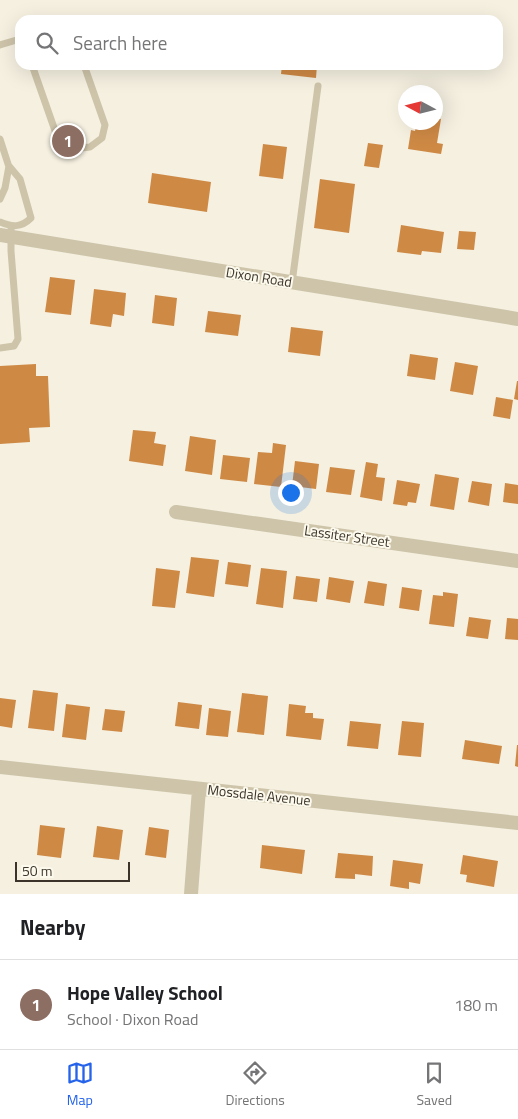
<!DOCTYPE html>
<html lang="en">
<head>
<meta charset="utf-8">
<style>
  body { margin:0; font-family:"Titillium Web",sans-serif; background:#f6f6f6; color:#202124 }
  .compass { position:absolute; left:398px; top:85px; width:45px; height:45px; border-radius:50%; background:#fff; box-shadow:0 5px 20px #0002; rotate:277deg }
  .scale { position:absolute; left:15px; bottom:12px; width:115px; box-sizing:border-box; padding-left:5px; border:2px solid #3c342a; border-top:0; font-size:14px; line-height:18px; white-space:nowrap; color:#3c342a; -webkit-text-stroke:4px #fcf9ed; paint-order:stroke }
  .you { position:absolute; left:290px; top:492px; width:18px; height:18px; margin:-12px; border:4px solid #fff; border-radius:50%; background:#1a73e8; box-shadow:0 0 0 8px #1a73e833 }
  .badge { display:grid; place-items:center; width:32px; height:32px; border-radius:50%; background:#2563eb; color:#fff; font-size:16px; font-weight:700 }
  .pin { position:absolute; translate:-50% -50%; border:2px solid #fff; box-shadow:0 1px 5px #0006 }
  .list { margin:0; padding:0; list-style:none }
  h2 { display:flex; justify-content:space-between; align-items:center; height:65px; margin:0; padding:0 20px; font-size:21px }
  h2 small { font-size:16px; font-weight:400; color:#757577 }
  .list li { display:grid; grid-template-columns:32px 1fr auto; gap:15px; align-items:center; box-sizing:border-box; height:90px; padding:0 20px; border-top:1px solid #e0e0e0 }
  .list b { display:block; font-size:19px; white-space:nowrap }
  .list p { margin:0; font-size:16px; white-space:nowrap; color:#757577 }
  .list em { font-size:16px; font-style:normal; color:#757577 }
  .icon { flex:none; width:28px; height:28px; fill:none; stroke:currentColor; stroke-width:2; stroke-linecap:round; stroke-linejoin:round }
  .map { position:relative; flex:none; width:518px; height:894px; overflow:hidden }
  .search { position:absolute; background:#fff; box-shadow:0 5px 20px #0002; left:15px; right:15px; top:15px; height:55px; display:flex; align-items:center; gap:12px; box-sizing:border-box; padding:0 18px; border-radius:15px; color:#757577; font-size:19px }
  .sheet { height:155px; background:#fff }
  nav { display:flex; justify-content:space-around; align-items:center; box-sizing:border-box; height:70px; border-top:1px solid #e0e0e0; background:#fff; font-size:14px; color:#757577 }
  nav a { display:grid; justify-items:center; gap:2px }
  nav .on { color:#2563eb }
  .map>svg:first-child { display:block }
</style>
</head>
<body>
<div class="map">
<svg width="518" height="894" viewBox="0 0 518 894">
  <rect width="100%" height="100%" fill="#f5f0e0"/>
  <path fill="#ce8945" d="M282,65H317L316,78L281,74Z
    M436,118L441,119L437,143L443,144L441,154L408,149L411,130L415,131L417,122H436Z
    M368,143L383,145L379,168L364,166Z
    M263,144L287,147L283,179L259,176Z
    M152,173L211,182L207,212L148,203Z
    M320,179L355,184L349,233L314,228Z
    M401,225L444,232L441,253L422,251L421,255L397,252Z
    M459,231L476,232L474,250L457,249Z
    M50,277L75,280L71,315L45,312Z
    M94,289L126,293L124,316L113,314L111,327L90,324Z
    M155,295L177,298L174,326L152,323Z
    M208,311L241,315L238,336L205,332Z
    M291,327L323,331L320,356L288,352Z
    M410,354L438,358L435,380L407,376Z
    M455,362L478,366L473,395L450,391Z
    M36,364V376H48L50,427L29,428L30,442L0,444V366Z
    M517,381H518V400L514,399Z
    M496,397L513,400L510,419L493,416Z
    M133,430L156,432L154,443L166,445L163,466L129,461Z
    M190,436L216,440L212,475L185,471Z
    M273,443L286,445L281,487L254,484L258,452L272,453Z
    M223,455L250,458L247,482L220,479Z
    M295,461L319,464L316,489L292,486Z
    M366,462L378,464L376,477L385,478L382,501L360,497Z
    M330,467L355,470L351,495L326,492Z
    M435,474L459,478L454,510L430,506Z
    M397,480L420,484L416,503L408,502L407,506L393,504Z
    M472,481L492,484L489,506L468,502Z
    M505,483L518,485V504L503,502Z
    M191,557L219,560L214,597L186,593Z
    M228,562L251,565L248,587L225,584Z
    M156,568L180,571L175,608L152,606Z
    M261,568L287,571L283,608L256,604Z
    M296,576L320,579L317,602L293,599Z
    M329,577L354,581L350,603L326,599Z
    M368,581L387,584L384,606L364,603Z
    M402,587L422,590L419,611L399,608Z
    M443,592L458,594L454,627L429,624L433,595L443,596Z
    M469,617L491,620L488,639L466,636Z
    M507,618L518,619V640L505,639Z
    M33,690L58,693L54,731L28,728Z
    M242,693L268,696L264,735L237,732Z
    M0,698L16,700L12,728L0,726Z
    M178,702L202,705L199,729L175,726Z
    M66,704L90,707L86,740L62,737Z
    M289,704L306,706L305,713H313V718L324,719L321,740L286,736Z
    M209,708L231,711L228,737L206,735Z
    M105,709L125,711L122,732L102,730Z
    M350,721L381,724L378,749L347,746Z
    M402,721L424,723L421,757L398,755Z
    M465,740L502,746L499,764L462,759Z
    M517,745H518V767L515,766Z
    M40,825L65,828L61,858L37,855Z
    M97,826L123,830L119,860L93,857Z
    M149,827L169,830L166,858L145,855Z
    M262,845L305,850L302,874L260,868Z
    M338,853L373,856L372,876L355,874V879L335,878Z
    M463,855L498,861L494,887L466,882L467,875L460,874Z
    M393,860L423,864L420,884L409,882V889L390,886Z"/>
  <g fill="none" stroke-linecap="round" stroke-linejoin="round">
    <path stroke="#cec4aa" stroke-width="7" d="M0,45L20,39
      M32,65L59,142L73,149L90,147L102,138L105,125L84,65
      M0,139L9,167
      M0,199L5,188L9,166L20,179L31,218C21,228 12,227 0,222
      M292,283L318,86
      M0,348L14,346L18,339L11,251V227"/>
    <path stroke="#cec4aa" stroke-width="14" d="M176,512L518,561
      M0,767L518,823
      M191,894L199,789"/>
    <path stroke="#cec4aa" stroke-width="14" d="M0,235L518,319"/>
  </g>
  <g text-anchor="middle" stroke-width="4" stroke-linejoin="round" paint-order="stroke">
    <g font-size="14" fill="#3c342a" stroke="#fcf9ed">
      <text transform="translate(259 277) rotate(9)" y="5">Dixon Road</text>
      <text transform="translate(347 536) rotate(8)" y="5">Lassiter Street</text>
      <text transform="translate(259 795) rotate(6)" y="5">Mossdale Avenue</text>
    </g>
  </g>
</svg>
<svg class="compass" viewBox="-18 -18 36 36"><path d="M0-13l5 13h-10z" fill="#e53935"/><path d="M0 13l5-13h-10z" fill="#757577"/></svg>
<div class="scale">50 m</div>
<div class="you"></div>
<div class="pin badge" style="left:68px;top:141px;background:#8d6e63">1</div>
<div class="search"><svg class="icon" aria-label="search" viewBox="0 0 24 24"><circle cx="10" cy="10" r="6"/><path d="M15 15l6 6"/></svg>Search here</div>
</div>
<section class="sheet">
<h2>Nearby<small></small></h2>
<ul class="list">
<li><span class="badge" style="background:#8d6e63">1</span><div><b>Hope Valley School</b><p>School · Dixon Road</p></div><em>180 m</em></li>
</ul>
</section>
<nav>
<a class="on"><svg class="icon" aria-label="map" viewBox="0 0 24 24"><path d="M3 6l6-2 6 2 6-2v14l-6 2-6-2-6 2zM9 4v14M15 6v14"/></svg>Map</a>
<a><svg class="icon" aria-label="directions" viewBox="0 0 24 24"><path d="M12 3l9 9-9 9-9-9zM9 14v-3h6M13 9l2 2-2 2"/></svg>Directions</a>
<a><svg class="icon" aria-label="saved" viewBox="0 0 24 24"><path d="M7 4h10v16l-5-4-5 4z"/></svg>Saved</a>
</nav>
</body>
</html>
